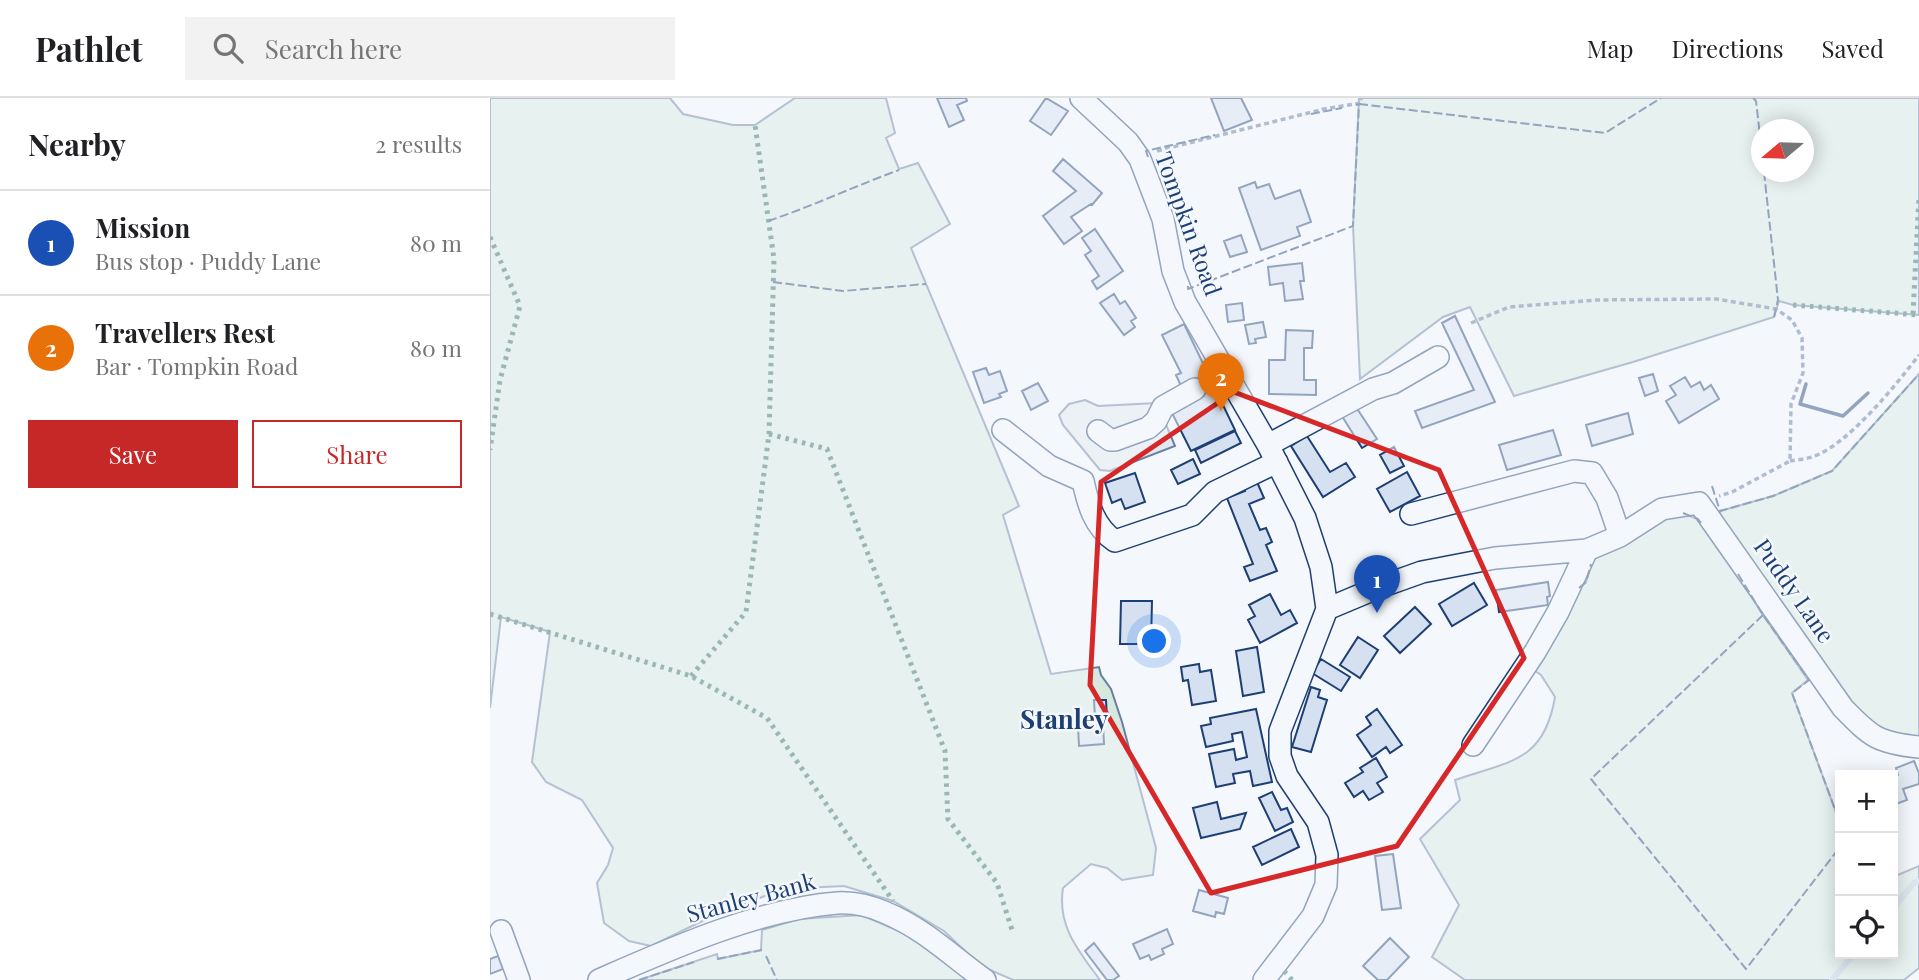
<!DOCTYPE html>
<html lang="en">
<head>
<meta charset="utf-8">
<style>
  body { margin:0; font-family:"Playfair Display",serif; background:#f2f2f2; color:#202124 }
  .controls { position:absolute; right:21px; bottom:21px; display:grid; overflow:hidden; border-radius:0px; box-shadow:0 4px 18px #0003 }
  .controls button { width:63px; height:63px; display:grid; place-items:center; padding:0; border:0; border-bottom:2px solid #e0e0e0; background:#fff; color:#202124; font:35px sans-serif }
  .compass { position:absolute; left:1261px; top:21px; width:63px; height:63px; border-radius:50%; background:#fff; box-shadow:0 4px 18px #0003; rotate:251deg }
  .you { position:absolute; left:665px; top:544px; width:24px; height:24px; margin:-18px; border:5px solid #fff; border-radius:50%; background:#1a73e8; box-shadow:0 0 0 10px #1a73e833 }
  .badge { display:grid; place-items:center; width:46px; height:46px; border-radius:50%; background:#c62828; color:#fff; font-size:23px; font-weight:700 }
  .pin { position:absolute; translate:-50% -58px; filter:drop-shadow(0 2px 4px #0008) }
  .pin::after { content:''; position:absolute; top:37px; width:24px; height:21px; background:inherit; clip-path:polygon(0 0,100% 0,50% 100%) }
  .list { margin:0; padding:0; list-style:none }
  h2 { display:flex; justify-content:space-between; align-items:center; height:91px; margin:0; padding:0 28px; font-size:30px }
  h2 small { font-size:23px; font-weight:400; color:#757577 }
  .list li { display:grid; grid-template-columns:46px 1fr auto; gap:21px; align-items:center; box-sizing:border-box; height:105px; padding:0 28px; border-top:2px solid #e0e0e0 }
  .list b { display:block; font-size:26px; white-space:nowrap }
  .list p { margin:0; font-size:23px; white-space:nowrap; color:#757577 }
  .list em { font-size:23px; font-style:normal; color:#757577 }
  .actions { display:flex; gap:14px; padding:21px 28px }
  .actions a { flex:1; padding:16px 0; border:2px solid #c62828; border-radius:0px; text-align:center; font-size:24px; color:#c62828 }
  .actions .main { background:#c62828; color:#fff }
  .icon { flex:none; width:38px; height:38px; fill:none; stroke:currentColor; stroke-width:2; stroke-linecap:round; stroke-linejoin:round }
  .map { position:relative; flex:none; width:1429px; height:882px; overflow:hidden }
  header { display:flex; align-items:center; gap:42px; box-sizing:border-box; height:98px; padding:0 35px; background:#fff; border-bottom:2px solid #e0e0e0 }
  header strong { font-size:33px }
  nav { display:flex; gap:38px; margin-inline-start:auto; font-size:24px }
  .search { width:490px; height:63px; background:#f2f2f2; display:flex; align-items:center; gap:18px; box-sizing:border-box; padding:0 24px; border-radius:0px; color:#757577; font-size:26px }
  main { display:flex }
  aside { flex:1; background:#fff }
  .map>svg:first-child { display:block }
</style>
</head>
<body>
<header>
<strong>Pathlet</strong>
<div class="search"><svg class="icon" aria-label="search" viewBox="0 0 24 24"><circle cx="10" cy="10" r="6"/><path d="M15 15l6 6"/></svg>Search here</div>
<nav><a>Map</a><a>Directions</a><a>Saved</a></nav>
</header>
<main>
<aside>
<h2>Nearby<small>2 results</small></h2>
<ul class="list">
<li><span class="badge" style="background:#1a4fb4">1</span><div><b>Mission</b><p>Bus stop · Puddy Lane</p></div><em>80 m</em></li>
<li><span class="badge" style="background:#e8710a">2</span><div><b>Travellers Rest</b><p>Bar · Tompkin Road</p></div><em>80 m</em></li>
</ul>
<div class="actions"><a class="main">Save</a><a>Share</a></div>
</aside>
<div class="map">
<svg width="1429" height="882" viewBox="0 0 1429 882">
  <rect width="100%" height="100%" fill="#f4f7fb"/>
  <path fill="#d7e8df" stroke="#687fa3" stroke-width="2" fill-rule="evenodd" d="M0,0H180L193,16L243,27H265L305,0H396L405,35L396,40L409,71L428,65L460,126L421,150L529,408L513,417L561,576L609,569L611,577L621,591L632,624L666,750L663,777L632,782L617,770L601,766L573,790C567,828 588,852 610,882H523L491,868L454,833L403,803L354,788L294,791L229,815L161,848L139,843L114,825L107,785L118,767L123,750L92,702L56,684L42,664L60,534L11,519L0,610Z
    M869,0H1429V217L1303,207L1289,203L1284,219L1143,264L1024,298L980,209L953,219L870,281L863,128ZM1272,32H1314V74H1272Z
    M1429,276V643L1399,640L1375,624L1232,429L1230,413L1283,398L1342,373Z
    M1192,415L1208,421L1228,444L1273,517L1318,582L1302,595L1350,725V856H1403V779L1429,768V870L1414,882H975L942,859L969,807L930,741L970,702L965,682C1020,663 1054,664 1065,599L1051,577L1042,571L1085,494L1096,484L1104,458L1178,417Z
    M372,817L436,845L478,882H149L227,856L228,861L271,852L272,832L309,821Z"/>
  <path fill="#e3e8f0" stroke="#687fa3" stroke-width="2" d="M595,302L608,308L667,305L685,348L620,373L610,372L573,327L569,317L579,306Z"/>
  <g fill="none" stroke-linecap="round" stroke-linejoin="round">
    <path stroke="#bed0e5" stroke-width="6" d="M1403,810L1424,785L1429,783
      M1342,882L1364,856"/>
  </g>
  <path fill="#d5e0f0" stroke="#1d3f73" stroke-width="2" d="M447,0H476L477,3L467,7L474,22L459,29Z
    M556,0L578,13L561,37L540,23Z
    M721,0H751L762,22L734,33Z
    M573,61L612,95L602,107L601,106L581,119L592,133L574,146L553,118L586,93L563,73Z
    M765,84L767,90L779,86L785,101L810,92L821,124L807,129L810,138L771,152L749,90Z
    M605,131L633,173L607,191L602,183L609,178L595,157L601,153L592,140Z
    M751,137L757,154L740,159L734,143Z
    M812,165L814,183H810L813,201L795,203L793,185L780,187L778,169Z
    M624,196L630,206L635,203L646,220L641,223L645,229L634,237L610,205Z
    M752,205L754,222L738,224L736,207Z
    M965,218L1005,304L932,330L925,313L984,292L952,225Z
    M773,224L776,239L765,241L766,245L759,246L755,227Z
    M694,226L745,332L701,353L680,311L691,288L686,277L691,275L672,237Z
    M796,232L823,233L822,250H814V282H826V297L779,296V262H795Z
    M496,270L499,277L510,273L517,293L509,296L511,299L494,305L483,274Z
    M1163,276L1168,293L1155,298L1149,280Z
    M1195,279L1201,289L1210,284L1214,292L1221,287L1229,301L1189,325L1176,303L1186,297L1180,288Z
    M548,285L558,303L541,312L532,293Z
    M864,306L887,341L872,350L850,315Z
    M1138,315L1143,336L1102,348L1096,327Z
    M1063,332L1071,357L1017,372L1009,347Z
    M745,333L751,345L711,365L705,352Z
    M817,338L840,374L856,365L865,379L833,399L801,348Z
    M904,349L914,368L900,375L890,357Z
    M703,361L710,376L688,386L681,372Z
    M917,374L930,398L900,414L887,391Z
    M645,375L655,404L635,411L631,401L622,405L615,385Z
    M767,384L774,400L759,406L770,432L776,430L782,444L776,447L787,473L760,483L754,469L763,466L737,400L755,393L753,389Z
    M1058,484L1060,498L1057,499L1058,507L1009,514L1006,492Z
    M984,485L997,507L962,528L949,506Z
    M780,496L791,517L800,512L807,525L770,545L758,522L765,518L759,507Z
    M631,503H662L661,546H630Z
    M925,509L941,526L910,555L894,538Z
    M868,539L888,552L870,580L850,567Z
    M767,549L774,594L753,598L746,553Z
    M831,561L860,579L851,593L822,575Z
    M709,566L710,574L721,572L726,603L702,607L698,582L693,583L691,569Z
    M821,589L830,592L828,599L837,602L821,654L802,649Z
    M604,602H616L617,620H605Z
    M766,611L782,684L763,688L760,673L743,676L745,685L726,689L719,656L744,651L746,662L757,659L752,634L742,636L743,643L716,649L711,628L721,626L720,620Z
    M887,611L912,647L900,655L896,649L882,659L867,637L881,627L876,619Z
    M613,626L614,646L589,648L588,628Z
    M886,660L897,679L887,685L893,694L879,702L873,693L864,699L855,685L873,674L870,670Z
    M1424,663L1429,675V686L1413,691L1417,702L1403,707V679L1408,677L1406,670Z
    M782,694L791,712L797,710L803,724L785,733L769,700Z
    M727,704L731,721L756,715L750,731L711,740L703,710Z
    M801,731L809,749L772,767L763,749Z
    M903,756L911,810L892,812L885,758Z
    M709,792L738,800L734,816L726,814L725,819L703,813Z
    M677,831L683,846L672,851L674,856L661,862L659,857L650,861L643,846Z
    M900,840L919,859L897,882H888L873,868Z
    M604,845L629,878L623,882H617L595,853Z
    M8,858L13,871L0,876V861Z"/>
  <g fill="none" stroke-linecap="round" stroke-linejoin="round">
    <path stroke="#c9d2e0" stroke-width="21" stroke-dasharray="21 10" stroke-linecap="butt" d="M705,291L721,283"/>
    <defs>
      <path id="minor" d="M591,0L638,44L650,61L673,121L683,173L695,204L778,347L815,420L831,469L837,511
        M513,332L559,368L593,383C598,406 604,429 625,443L702,417L725,394L787,364
        M608,333L620,342H625L658,330L666,323L673,309L705,291
        M778,347L883,291L903,285L948,259
        M921,416L1084,373L1102,375L1117,400L1130,438
        M837,511L887,490L932,474L1005,460L1097,452L1130,438L1172,411L1209,405L1353,610C1381,639 1388,645 1429,649
        M983,647L1045,554L1068,514L1097,452
        M11,833L29,882
        M109,882C180,851 269,811 347,805C362,804 380,808 394,814C435,831 460,857 495,882
        M774,882L823,818L836,787L837,757L828,724L797,678L790,658V633L837,511"/>
    </defs>
    <use href="#minor" stroke="#1d3f73" stroke-width="24"/>
    <path stroke="#5e769c" stroke-width="3.5" stroke-dasharray="5 3.5" stroke-linecap="butt" d="M667,53L834,11L871,5V0
      M981,225L1019,209L1107,202L1226,201L1286,211L1302,222L1312,240L1313,275L1301,306L1300,363L1242,394L1229,398
      M1300,363C1307,362 1315,361 1322,359C1357,348 1406,287 1429,257"/>
    <use href="#minor" stroke="#f4f7fb" stroke-width="21"/>
    <path stroke="#2c6c60" stroke-width="5" stroke-dasharray="3.5 5" stroke-linecap="butt" d="M0,139L30,208L10,282L0,352
      M1303,207L1429,217
      M1423,216L1429,99
      M279,336L337,351L455,653L458,721L507,785L523,835
      M0,516L201,578L277,620L403,803
      M201,578L256,514L279,336L284,161L265,27
      M794,873L802,882"/>
    <path stroke="#1d3f73" stroke-width="2" stroke-dasharray="9 3.5" stroke-linecap="butt" d="M1263,0L1266,3L1272,55
      M869,6L1115,35L1171,0
      M821,16L852,10
      M658,59L656,53L725,37
      M1274,74L1288,202L1284,219
      M278,123C323,108 365,88 409,72
      M283,184L353,193L436,186
      M698,188V191L863,128L869,6L866,7
      M1222,388L1230,413L1283,398L1342,373L1429,276
      M1193,415L1208,421L1211,425
      M1248,476L1273,517L1319,582L1302,595L1350,725
      M1089,490L1096,484L1101,466
      M1273,517L1101,681L1256,871L1350,749
      M276,858L287,882
      M227,861L272,852
      M149,882L204,864"/>
    <path stroke="#1d3f73" stroke-width="3.5" d="M1316,286L1310,306L1353,318L1378,295"/>
  </g>
  <path d="M0 0H1429V882H0ZM744,294L949,372L1034,560L907,748L721,795L600,587L611,384Z" fill="#f4f7fb" fill-opacity=".55" fill-rule="evenodd"/>
  <path fill="none" stroke="#d62828" stroke-width="5" stroke-linejoin="round" d="M744,294L949,372L1034,560L907,748L721,795L600,587L611,384Z"/>
  <g text-anchor="middle" stroke-width="5" stroke-linejoin="round" paint-order="stroke">
    <g font-size="23" fill="#1d3f73" stroke="#f4f7fb">
      <text transform="translate(698 126) rotate(70)" y="8">Tompkin Road</text>
      <text transform="translate(1304 493) rotate(55)" y="8">Puddy Lane</text>
      <text transform="translate(261 800) rotate(-15)" y="8">Stanley Bank</text>
    </g>
    <g font-size="26" font-weight="bold" fill="#1d3f73" stroke="#f4f7fb">
      <text x="574" y="631">Stanley</text>
    </g>
  </g>
</svg>
<div class="controls">
<button>+</button>
<button>−</button>
<button><svg class="icon" aria-label="locate" viewBox="0 0 24 24"><circle cx="12" cy="12" r="6"/><path d="M12 2v4M12 18v4M2 12h4M18 12h4"/></svg></button>
</div>
<svg class="compass" viewBox="-18 -18 36 36"><path d="M0-13l5 13h-10z" fill="#e53935"/><path d="M0 13l5-13h-10z" fill="#757577"/></svg>
<div class="you"></div>
<div class="pin badge" style="left:887px;top:515px;background:#1a4fb4">1</div>
<div class="pin badge" style="left:731px;top:313px;background:#e8710a">2</div>
</div>
</main>
</body>
</html>
